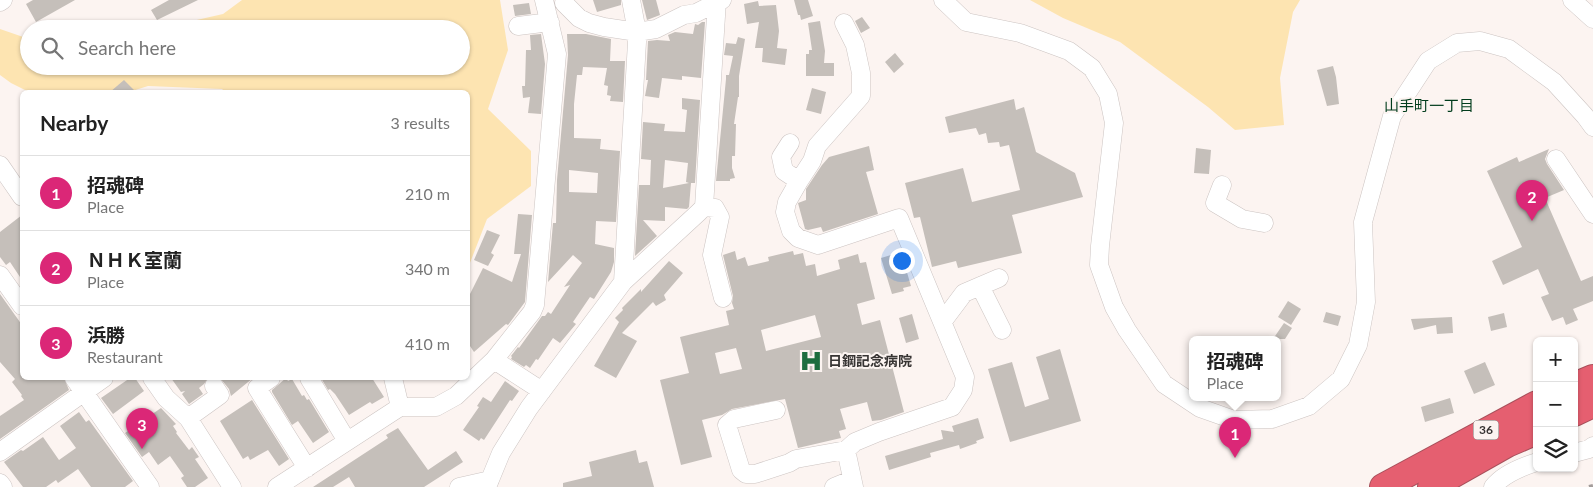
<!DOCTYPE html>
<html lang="en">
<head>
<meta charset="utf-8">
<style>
  body { margin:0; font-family:Lato,"Noto Sans JP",sans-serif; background:#f6f6f6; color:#222 }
  .controls { position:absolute; right:15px; bottom:15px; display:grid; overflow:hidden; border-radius:8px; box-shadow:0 1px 4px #0004 }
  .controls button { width:45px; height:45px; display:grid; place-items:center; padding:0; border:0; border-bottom:1px solid #e0e0e0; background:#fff; color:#222; font:25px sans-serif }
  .you { position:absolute; left:901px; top:260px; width:18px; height:18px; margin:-12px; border:4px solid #fff; border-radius:50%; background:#1a73e8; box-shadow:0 0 0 8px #1a73e833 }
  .badge { display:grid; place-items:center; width:32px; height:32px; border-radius:50%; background:#db2777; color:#fff; font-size:16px; font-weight:700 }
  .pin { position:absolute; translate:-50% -41px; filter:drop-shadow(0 1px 2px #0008) }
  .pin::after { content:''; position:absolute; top:26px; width:18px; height:15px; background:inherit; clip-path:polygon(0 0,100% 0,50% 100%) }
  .popup { position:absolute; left:1189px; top:336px; width:92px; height:65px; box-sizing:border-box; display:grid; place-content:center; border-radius:8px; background:#fff; filter:drop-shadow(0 1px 4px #0005); font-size:16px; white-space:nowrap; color:#767676 }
  .popup b { font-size:19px; color:#222 }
  .popup::after { content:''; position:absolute; left:50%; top:100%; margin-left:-10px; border:10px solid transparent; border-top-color:#fff }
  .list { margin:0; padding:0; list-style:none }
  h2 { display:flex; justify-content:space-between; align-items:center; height:65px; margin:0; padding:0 20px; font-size:21px }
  h2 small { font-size:16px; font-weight:400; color:#767676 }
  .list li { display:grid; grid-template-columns:32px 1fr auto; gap:15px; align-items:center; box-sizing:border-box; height:75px; padding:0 20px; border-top:1px solid #e0e0e0 }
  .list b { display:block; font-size:19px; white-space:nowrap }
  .list p { margin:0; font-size:16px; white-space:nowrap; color:#767676 }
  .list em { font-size:16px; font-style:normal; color:#767676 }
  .icon { flex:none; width:28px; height:28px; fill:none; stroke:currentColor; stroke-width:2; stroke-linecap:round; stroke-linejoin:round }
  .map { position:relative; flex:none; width:1593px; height:487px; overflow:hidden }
  .search { position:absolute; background:#fff; box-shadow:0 1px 4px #0004; left:20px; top:20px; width:450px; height:55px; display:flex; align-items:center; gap:12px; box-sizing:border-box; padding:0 18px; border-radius:28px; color:#767676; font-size:19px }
  .panel { position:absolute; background:#fff; box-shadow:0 1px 4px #0004; left:20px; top:90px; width:450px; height:290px; border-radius:8px }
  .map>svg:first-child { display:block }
</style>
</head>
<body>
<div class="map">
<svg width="1593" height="487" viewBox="0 0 1593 487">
  <rect width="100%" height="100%" fill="#fcf4f1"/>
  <path fill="#fde4b1" d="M242,0H500L508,50L488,109L531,151V186L487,219L468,268V92H225L222,89L148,86L129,92H29L11,83L0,75V29L29,39V66H461V29H157L223,14Z
    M1030,0H1300L1293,12L1280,78L1284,125L1235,130L1208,107L1120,42L1063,18Z"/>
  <path fill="#c5bfba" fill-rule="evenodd" d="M33,0H75L36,22L26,4Z
    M169,0H198L157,20L151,10Z
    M593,0H621V5L597,12Z
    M642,0H656L660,15L647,20Z
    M794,0H808L813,16L801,20L800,15H798Z
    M758,1L759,6L776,5L779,31L777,48L787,49L785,65L762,62L763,48H755L759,22L747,24L744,4Z
    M529,3L531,14L515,16L513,5Z
    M862,17L870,28L861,33L855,21Z
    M820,21L825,51L824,63H834V76H806V54H809V50H812L808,23Z
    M702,22H705L701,78L682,76V80L662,78L659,98L645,96L648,80H646L648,41L657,40L670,41L668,35L675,32L693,34L695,24L698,25Z
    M541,34L545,64L541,114L528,113L530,97L523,98L522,86H525L526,50H531L530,35Z
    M567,34H586L611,39L610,61H625L623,102L610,101L611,96L607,95L608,86L604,85L607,68L583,67L582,75H577L574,104V138L601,139L600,149L620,151L616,222L596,221L595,244L614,248V262L611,272L594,299L590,297L573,322L576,324L560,343L553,338L538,360L536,359L530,368L526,365L524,367L511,359L512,357L511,356L518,347L519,348L542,316H545L548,312L551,314L570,285L564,287L582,263L573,255L548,282L553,223H556L557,180L568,55ZM569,170L598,173L597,193L569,192Z
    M738,37L745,39L739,76V97H738L734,124H736L735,156H732V168L735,178L730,179V181H716L726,79V75H729L733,56L724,55L726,43L736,44Z
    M895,53L904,64L894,73L885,62Z
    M1333,66L1336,77L1339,104L1327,106L1317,70Z
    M124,80L136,92H110Z
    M812,88L826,92L821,114L806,110Z
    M682,98L700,100L695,183H691L689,207L687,209L665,207V221L643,220L657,236L635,256L639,185H650L651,160L641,159L643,122L665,124L664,131L685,132L687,110L682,109ZM665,160L688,163L686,182L689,183L663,188Z
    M1014,99L1016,110L1024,107L1036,152L1075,173L1083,197L1012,215L1022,253L958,268L956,261L932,267L920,217L914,218L905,183L963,168L972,202L1020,190L1009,145L1000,147L999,142L988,143L986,133L979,135L976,128L949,133L945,117Z
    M869,146L874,170L866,172L878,214L823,232L821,227L808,230L805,229L798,203L806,200V189L822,165L829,157Z
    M1196,148L1211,150L1209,174L1194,173Z
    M1549,149L1545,159L1547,164L1564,190L1545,198L1581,281L1593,276V301L1573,309L1578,320L1566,325L1563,317L1552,321L1541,297L1549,294L1538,269L1503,285L1492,261L1522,247L1487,171L1517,157L1519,162Z
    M518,214L532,215L525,302L508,325L506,324L474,352L468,343V298L483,268L512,282L521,254H514Z
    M22,215V280L10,262L6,265L0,257V232Z
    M487,230L500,235L491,253L494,255L488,266L474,260Z
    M735,251L737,260L745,257L748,266L769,261L768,257L793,251L794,255L803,253L806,266L815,264L817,276L840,269L838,260L858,254L860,263L866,262L875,299L857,304L862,325L880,320L904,412L881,420L872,421L867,402L840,409L846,429L839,431L841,438L798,448L785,399L732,409L722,415L702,420L712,457L681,465L660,380L689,373L680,337L729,325L726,311L734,309L732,303L733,296L723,255ZM815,315L821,337L766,351L761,330ZM736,348L742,369L720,374L715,353Z
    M901,252L911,286L903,288L904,291L892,294L881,258Z
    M669,261L683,273L664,295L666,300L656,306L653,302L622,333L637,341L616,378L594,366L619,322L615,318L623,310L622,308L641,289V292Z
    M0,294L22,325V378H64L69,390L0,439V416L24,400L21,396L22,395L12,382L15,379L0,362Z
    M1288,301L1301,309L1291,325L1278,317Z
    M1326,312L1341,316L1338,326L1323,322Z
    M1504,313L1507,327L1491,331L1488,317Z
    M912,314L919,339L906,343L899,318Z
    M1452,317L1453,333L1437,334L1436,325L1414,330L1411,319Z
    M1284,323L1292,328L1285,339H1273Z
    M1060,349L1081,421L1010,442L988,369L1012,362L1025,407L1049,399L1036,357Z
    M1485,362L1495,385L1474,394L1464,371Z
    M130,378H135L144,391L113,414L101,398Z
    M171,378H208L204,384L199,388L203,394L189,404L182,394L185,391L181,392Z
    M220,378H253L231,396L229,389Z
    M286,378L288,381L292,379L302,396L304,395L307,400L309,399L329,432L313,443L298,421L292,425L272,392V390Z
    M321,378H372L384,397L372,404L370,402L349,415L335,394L330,389L328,390Z
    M505,381L519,391L512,401L510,400L484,440L481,438L479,441L463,430L479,407L477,406L483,397L491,402Z
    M1450,398L1454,413L1425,422L1421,407Z
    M252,400L289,459L279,466L268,450L250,460L248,456L243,459L220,421Z
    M161,408L176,424L173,426L177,432L176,433L189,450L192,447L199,457L195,459L208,478L195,487H187L181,478L184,476L170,456L158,465L149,452L142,457L125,433Z
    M79,412L86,422L89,420L133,481L125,487H91L78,469L58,483L56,480L46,487H23L4,462L21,450L23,451L43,437L59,460L76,448L60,426Z
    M978,418L984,438L976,441L977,443L960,449L959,445L930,453L931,457L889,470L885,456L943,439L941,430L954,432L952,426Z
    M398,428L428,470L456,451L463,462L424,487H355L349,477L333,487H313L388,438L386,435Z
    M636,450L639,463L647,461L654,487H563V483L592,476L589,462Z"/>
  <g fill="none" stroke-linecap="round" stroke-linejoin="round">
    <defs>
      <path id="minor" d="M943,0L966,22L1020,33L1069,51L1092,68L1108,94L1114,123L1100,246L1099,265L1114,307L1127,330L1164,384L1200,408L1234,420L1272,419L1309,406L1341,379L1358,345L1366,302L1363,222L1392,116L1428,61L1457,43L1480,41L1509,49L1554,82L1585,116L1593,127
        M1572,0L1593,19
        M0,2L3,0
        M564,3L579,18L589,23L604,27L637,32L656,29L684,15L696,13L722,0
        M518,26L550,22
        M790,143L781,157L784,171L799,181
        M1556,159L1593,214
        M0,165L22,197
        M1222,185L1215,203L1242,219L1264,223
        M704,207L717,0
        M0,275L22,306
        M623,282L698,213L704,207L715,208L720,217L712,255L723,298
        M980,286L1002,330
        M943,321L964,293L999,278
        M494,360L542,391
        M74,378L150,487
        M152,378L166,398L188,418L232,487
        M271,378L257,388L307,468
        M309,378L347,441
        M393,378L400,407
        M776,410L734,419L727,425L741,470L746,474H755L789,463L796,459L846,450L855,442L879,432L952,407L963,390L965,377L899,218L818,245L798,238L791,231L785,212L787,202L799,181L812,161L817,146L861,96V73L855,45L844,23
        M188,418L220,395L214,386
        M846,450L854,487
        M0,452L104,378
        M1574,453L1589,449L1593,446
        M0,483L3,487
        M277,487L400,407H436L456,396L494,360L532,312L535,305L557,54L544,0
        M459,487L490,480
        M487,487L501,453L529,408L623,282L637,42V32L631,0
        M834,487L851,480
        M1493,487C1503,474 1521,467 1537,462"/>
      <path id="highway" d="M1574,386L1593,378
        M1574,413L1593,404
        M1383,487L1537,404
        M1431,487L1507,444L1537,431"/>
    </defs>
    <use href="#minor" stroke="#ccc4c2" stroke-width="19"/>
    <use href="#highway" stroke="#a8505b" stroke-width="28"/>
    <use href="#minor" stroke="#fff" stroke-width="18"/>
    <use href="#highway" stroke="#e55f70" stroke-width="26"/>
    <path stroke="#a39d9b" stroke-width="4" stroke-dasharray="10 5" stroke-linecap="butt" d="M1589,487L1593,486"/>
  </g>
  <defs>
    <symbol id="hospital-bare" viewBox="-9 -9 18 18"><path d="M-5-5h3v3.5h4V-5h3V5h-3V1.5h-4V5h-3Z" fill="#1d6d3e" stroke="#fcf4f1" stroke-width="2.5" paint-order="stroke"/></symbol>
  </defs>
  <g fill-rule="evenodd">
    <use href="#hospital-bare" x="795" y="345" width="32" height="32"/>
  </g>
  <g text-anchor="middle" stroke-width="4" stroke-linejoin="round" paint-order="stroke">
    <rect fill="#fcf4f1" stroke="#726e6c" stroke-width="1" x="1473.5" y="420.5" width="25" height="19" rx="4"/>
    <g font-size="12" font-weight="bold" fill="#373433">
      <text x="1486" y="434">36</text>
    </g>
    <g font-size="14" font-weight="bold" fill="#373433" stroke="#fcf4f1" text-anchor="start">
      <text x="828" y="366">日鋼記念病院</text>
    </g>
    <g font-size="15" fill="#013c1c" stroke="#fcf4f1">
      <text x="1429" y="111">山手町一丁目</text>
    </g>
  </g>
</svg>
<div class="controls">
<button>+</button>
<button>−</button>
<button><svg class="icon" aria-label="layers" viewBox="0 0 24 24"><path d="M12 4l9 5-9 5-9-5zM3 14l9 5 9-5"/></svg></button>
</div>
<div class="you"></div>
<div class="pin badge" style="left:1235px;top:458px">1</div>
<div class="popup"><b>招魂碑</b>Place</div>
<div class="pin badge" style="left:1532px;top:221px">2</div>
<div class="pin badge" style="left:142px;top:449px">3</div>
<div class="search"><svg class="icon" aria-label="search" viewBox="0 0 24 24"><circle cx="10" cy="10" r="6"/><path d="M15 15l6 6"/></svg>Search here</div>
<section class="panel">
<h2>Nearby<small>3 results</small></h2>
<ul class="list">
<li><span class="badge">1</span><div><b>招魂碑</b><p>Place</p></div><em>210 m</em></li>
<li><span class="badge">2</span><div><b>ＮＨＫ室蘭</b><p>Place</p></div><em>340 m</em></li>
<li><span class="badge">3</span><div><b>浜勝</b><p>Restaurant</p></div><em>410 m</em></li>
</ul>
</section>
</div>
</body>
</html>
